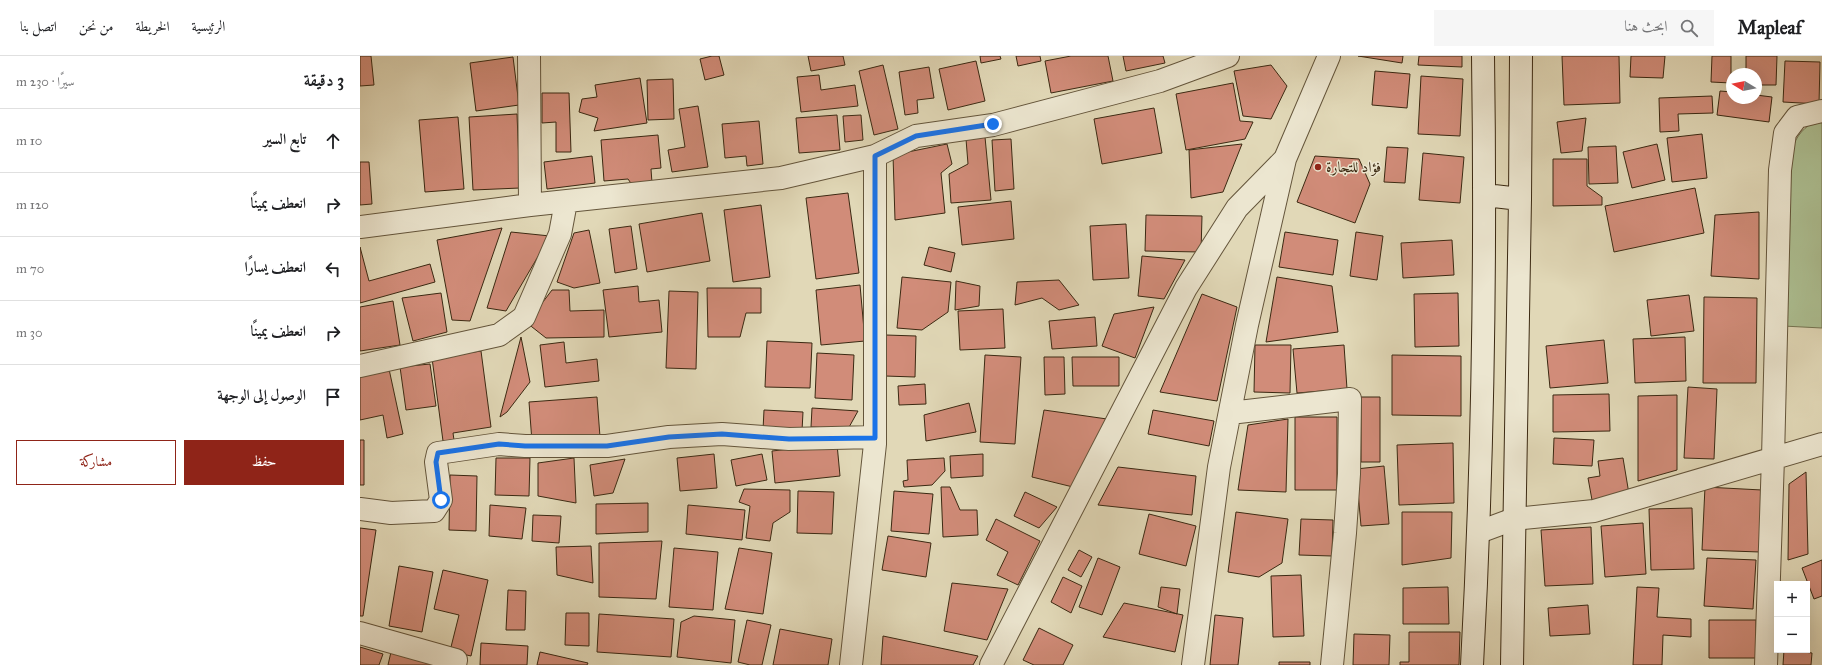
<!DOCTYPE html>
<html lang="ar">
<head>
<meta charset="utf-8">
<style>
  body { margin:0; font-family:"IM FELL Great Primer",Amiri,serif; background:#f6f6f6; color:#202124; direction:rtl }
  .controls { position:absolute; right:12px; bottom:12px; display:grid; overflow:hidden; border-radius:0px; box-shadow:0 4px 16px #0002 }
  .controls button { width:36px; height:36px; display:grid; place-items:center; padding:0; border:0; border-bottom:1px solid #e0e0e0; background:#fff; color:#202124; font:20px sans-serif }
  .compass { position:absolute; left:1366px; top:12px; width:36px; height:36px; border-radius:50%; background:#fff; box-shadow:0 4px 16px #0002; rotate:280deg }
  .stop { position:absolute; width:12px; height:12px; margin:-9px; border:3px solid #1a73e8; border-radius:50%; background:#fff }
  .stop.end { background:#1a73e8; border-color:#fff; box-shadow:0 1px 4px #0008 }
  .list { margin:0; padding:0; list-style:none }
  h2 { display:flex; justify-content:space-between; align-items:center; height:52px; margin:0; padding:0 16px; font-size:17px }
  h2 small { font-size:13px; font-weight:400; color:#757577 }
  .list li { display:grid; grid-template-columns:26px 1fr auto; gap:12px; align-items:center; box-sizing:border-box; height:64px; padding:0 16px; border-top:1px solid #e0e0e0 }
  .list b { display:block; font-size:15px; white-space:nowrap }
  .list em { font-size:13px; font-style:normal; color:#757577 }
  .actions { display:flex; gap:8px; padding:12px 16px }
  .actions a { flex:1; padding:9px 0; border:1px solid #8f2418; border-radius:0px; text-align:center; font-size:14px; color:#8f2418 }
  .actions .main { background:#8f2418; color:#fff }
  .icon { flex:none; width:22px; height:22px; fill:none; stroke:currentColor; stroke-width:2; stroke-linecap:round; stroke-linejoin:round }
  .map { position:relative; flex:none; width:1462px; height:609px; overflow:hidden; direction:ltr }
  header { display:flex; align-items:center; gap:24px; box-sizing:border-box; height:56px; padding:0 20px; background:#fff; border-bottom:1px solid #e0e0e0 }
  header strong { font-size:19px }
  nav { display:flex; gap:22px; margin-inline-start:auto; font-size:14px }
  .search { width:280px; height:36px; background:#f6f6f6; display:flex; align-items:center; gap:10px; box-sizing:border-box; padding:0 14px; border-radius:0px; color:#757577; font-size:15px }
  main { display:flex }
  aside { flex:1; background:#fff }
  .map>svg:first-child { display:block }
</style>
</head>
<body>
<header>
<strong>Mapleaf</strong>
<div class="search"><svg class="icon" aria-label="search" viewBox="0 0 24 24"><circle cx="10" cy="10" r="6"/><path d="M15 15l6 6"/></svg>ابحث هنا</div>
<nav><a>الرئيسية</a><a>الخريطة</a><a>من نحن</a><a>اتصل بنا</a></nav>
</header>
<main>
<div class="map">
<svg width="1462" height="609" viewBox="0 0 1462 609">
  <rect width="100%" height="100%" fill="#e1d8b7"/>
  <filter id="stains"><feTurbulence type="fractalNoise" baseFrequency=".005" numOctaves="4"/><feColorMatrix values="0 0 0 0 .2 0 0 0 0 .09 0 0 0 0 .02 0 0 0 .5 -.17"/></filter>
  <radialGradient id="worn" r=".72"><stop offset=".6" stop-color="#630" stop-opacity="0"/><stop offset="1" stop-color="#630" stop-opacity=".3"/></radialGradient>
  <path fill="#adc093" stroke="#747452" d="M1455,65L1462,67V272L1423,270L1430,100C1435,83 1439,75 1455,65Z"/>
  <path fill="#d18c79" stroke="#3b2912" d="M0,0H11L14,29L0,30Z
    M352,0H359L364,19L345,24L340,3Z
    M448,0H483L485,9L451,15Z
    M620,0H640L641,3L621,7Z
    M656,0H680L681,5L658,10Z
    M711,0H748L753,25L691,37L685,5Z
    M763,0H803L805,7L766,15Z
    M998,0H1043L1042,7Z
    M1059,0H1102V11L1058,9Z
    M1202,0H1259L1260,47L1204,49Z
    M1271,0H1305L1303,22L1270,21Z
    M1352,0H1371V27L1351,26Z
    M1386,0H1417L1416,29H1396V18H1386Z
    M153,1L159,49L116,55L110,7Z
    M616,5L625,45L588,54L579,13Z
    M1425,5L1460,6L1459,48L1423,46Z
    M523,9L538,73L514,79L499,15Z
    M911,9L927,30L911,63L883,60L874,15Z
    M569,11L574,42L557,44L558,57L545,59L539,16Z
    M1015,15L1050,18L1047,52L1012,49Z
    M459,19L461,34L495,29L498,50L441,56L437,21Z
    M1061,20L1103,23L1100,80L1058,78Z
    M280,22L287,67L234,75L238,62L219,56L222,43L237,41L235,29Z
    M313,23L314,63L288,64L287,24Z
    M873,27L880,65L893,66L885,83L826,94L816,38Z
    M1360,35L1372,36V42H1396V39L1412,41L1409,66L1357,59Z
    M182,37H209L211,96H196V66L182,67Z
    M1352,40L1353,57L1318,58L1319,75L1300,76L1299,42Z
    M338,50L348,111L312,116L308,94L325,91L319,53Z
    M794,52L802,97L742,108L734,63Z
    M157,58L160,132L113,134L109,61Z
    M477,59L480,94L439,97L436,62Z
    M501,59L503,84L485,86L483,60Z
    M98,61L104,133L65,136L59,64Z
    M1226,62L1222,95L1201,97L1197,66Z
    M399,65L403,108L387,110L386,100L365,102L362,68Z
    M1342,78L1347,122L1312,126L1307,82Z
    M298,79L301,112L291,113L292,127L275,133L268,123L244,125L241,84Z
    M625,81L631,144L591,147L589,118L608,108L606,83Z
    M651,83L654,133L635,135L632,84Z
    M587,88L592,108L581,117L585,157L535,164L533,99Z
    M882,88L863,136L831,142L829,94Z
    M1297,88L1305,124L1272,132L1263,96Z
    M1256,90L1258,127L1229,128L1228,91Z
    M1027,91L1048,92L1045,127L1024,126Z
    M1063,97L1104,101L1100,147L1059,144Z
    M232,100L235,127L187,133L184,106Z
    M955,100L999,103L1010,128L995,167L937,146Z
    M1193,103H1227V130L1242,141V149L1193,150Z
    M0,106H9L12,148L0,149Z
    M1335,132L1344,177L1254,196L1245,150Z
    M488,137L499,217L456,223L446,142Z
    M651,145L654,183L602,189L598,151Z
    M401,149L410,221L373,226L364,154Z
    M1399,156V223L1351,220L1355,159Z
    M342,157L350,205L287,216L279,168Z
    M786,159L842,160L841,196L785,195Z
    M766,168L769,222L733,224L730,170Z
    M271,170L277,213L255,217L249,173Z
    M142,172L110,265L92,264L77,184Z
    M229,174L240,227L214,232L197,226L214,177Z
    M151,176L190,180L146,255L127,252Z
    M925,176L978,184L973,219L919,211Z
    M996,176L1023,180L1017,224L990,220Z
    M1092,184L1094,219L1043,222L1041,187Z
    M0,191L9,225L70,208L75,226L0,247Z
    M569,191L595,197L591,216L564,209Z
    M782,200L825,204L804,243L778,240Z
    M542,221L591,226L588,256L562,274L537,272Z
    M917,221L972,230L978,276L906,286Z
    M699,224L719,249L699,254L682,242L655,249L657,226Z
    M596,225L620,230L619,250L595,254Z
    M500,229L505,285L461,289L456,234Z
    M278,230L279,246L299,244L302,276L249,281L243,234Z
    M347,232H401V257H386L380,281H348Z
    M192,234H209L210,255L244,254V281L186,282L167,267Z
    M309,235L338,236L336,313L306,312Z
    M81,237L87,276L53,285L42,242Z
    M1098,237L1099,290L1055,291L1054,238Z
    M842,238L877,251L857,345L800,336Z
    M1329,239L1334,275L1291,280L1287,244Z
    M1344,241L1397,242L1396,327H1343Z
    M33,245L40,289L0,295V251Z
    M794,251L775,302L742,290L754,258Z
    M643,253L645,292L600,294L598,255Z
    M735,261L737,290L692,293L689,265Z
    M526,279L556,280L555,321L525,320Z
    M161,281L170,326L147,356L140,361Z
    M1325,281L1326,325L1275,327L1273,283Z
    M1244,284L1248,327L1190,332L1186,290Z
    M407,285L452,287L450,332L405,331Z
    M204,286L206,307L237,303L239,325L185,331L180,289Z
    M895,289H931L930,337L894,336Z
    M984,289L987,333L937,337L933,293Z
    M121,295L131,371L93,377L94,384L83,385L72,302Z
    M457,297L494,299L492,344L455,342Z
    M625,299L661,301L655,388L620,386Z
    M1032,299L1101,300V360L1032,359Z
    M684,301H704L705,338L685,339Z
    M712,301H759V330H713Z
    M70,308L76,350L46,354L40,311Z
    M29,313L43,378L27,382L23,359L0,364V319Z
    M565,328L566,348L539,349L538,330Z
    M1328,331L1357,333L1354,403L1324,402Z
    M1249,338L1250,375L1193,376V339Z
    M1317,339V414L1278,425V340Z
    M237,341L240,381L172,386L169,346Z
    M1001,341H1020V406H1001Z
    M609,347L616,376L566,385L564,359Z
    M452,352L498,355L488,373L451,371Z
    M404,354L443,356L442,375L403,374Z
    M684,354L747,363L713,431L672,421Z
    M793,354L854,365L849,390L788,378Z
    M935,361H977V434H935Z
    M928,363L926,436L878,434L888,369Z
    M1194,382L1234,384L1232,410L1193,408Z
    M0,384H4V429H0Z
    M1093,387L1094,447L1039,449L1037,389Z
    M477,388L480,420L415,427L412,395Z
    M354,398L357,432L320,435L317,402Z
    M402,398L407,424L376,430L371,404Z
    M623,398V420L591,422L590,400Z
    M136,402H170L169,440L135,439Z
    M214,402L216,447L178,440V407Z
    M584,402L585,415L572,429L544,431L543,425L548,424L547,404Z
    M1263,402L1269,438L1232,444L1228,422L1240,420L1238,405Z
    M265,403L253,437L234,440L230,409Z
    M1024,410L1029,468L1001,470L996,413Z
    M758,411L836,420L832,459L738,449Z
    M1446,416L1448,498L1428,504L1429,428Z
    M90,419L117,420L116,475L89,474Z
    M581,431H590L600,454H617L618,479L583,481Z
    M1345,431L1402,434L1400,496L1342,494Z
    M384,433L430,434V456L413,467L410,485L386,482L390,450L379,446Z
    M438,435L474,436L472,478L437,477Z
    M534,435L573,438L569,478L531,475Z
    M665,436L697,451L679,472L654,460Z
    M288,447V476L236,478V448Z
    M130,449L166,452L162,483L129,480Z
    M328,449L385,454L382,484L326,478Z
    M1332,452L1334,513L1291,514L1289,453Z
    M876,456L928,463L922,507L899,521L868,516Z
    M1042,456H1092L1091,502L1042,509Z
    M789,458L836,470L826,510L779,498Z
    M173,459L201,460L199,487L172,485Z
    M636,463L680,485L658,529L637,519L648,496L626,484Z
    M941,463L973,464L972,500L939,499Z
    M1283,467L1286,518L1245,521L1241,470Z
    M1231,471L1233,528L1185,530L1181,474Z
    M0,472L16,474L3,560H0Z
    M528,480L571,487L566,521L522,514Z
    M302,485L296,543L239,541V487Z
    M231,490L233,527L197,519L196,491Z
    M314,492L358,496L353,554L309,551Z
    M379,492L412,497L403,558L365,553Z
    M719,494L732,501L721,521L708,514Z
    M738,502L760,511L742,559L719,551Z
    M1347,502L1396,504L1393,553L1344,550Z
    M1462,504V540L1454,543L1442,512Z
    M39,510L73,516L62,576L29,570Z
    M83,514L128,524L111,600L90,595L99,559L74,553Z
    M941,519L944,580L913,581L911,520Z
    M703,521L722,530L711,557L691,546Z
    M592,527L648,533L627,584L584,575Z
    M801,531L820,533L817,558L798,551Z
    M1088,531L1089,568H1043V532Z
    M1277,531L1299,532L1297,561L1331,563V581L1303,579L1302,609H1273Z
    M148,534L166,535L165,574H146Z
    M764,547L823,559L815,596L743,581Z
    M1228,549L1230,578L1190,580L1188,552Z
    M206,557H229V590L205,589Z
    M239,558L314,563L311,601L237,596Z
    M855,559L883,562L878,609H850Z
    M334,560L375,564L371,607L317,601L321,566Z
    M387,564L411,569L402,609H390L378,606Z
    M1349,564H1396V602H1349Z
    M679,572L713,589L703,609H674L663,604Z
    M420,573L472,583L468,609H413Z
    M1049,576H1100L1099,609H1040V606H1049Z
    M994,578L1030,579L1029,609H993Z
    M523,580L618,600L613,609H521Z
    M121,587L168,590L167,609H120Z
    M0,591L23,598L19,609H0Z
    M1424,594L1452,597L1451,609H1423Z
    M31,596L85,609H28Z
    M180,596L228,607L227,609H177Z
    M919,606H950V609H919Z"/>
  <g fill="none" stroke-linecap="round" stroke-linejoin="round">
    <defs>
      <path id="street" d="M169,0L170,149
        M0,171L170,149L421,122L515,100L556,80L633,69L800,25L868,0
        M0,310L139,279L164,261L200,178L206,146
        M870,357L990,343L989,418L985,477L972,609
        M0,453L31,457L74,455L81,444L76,406L78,397L139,388L165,390H247L309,381L362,378L429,383L515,381
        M1119,476L1154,463L1234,455L1462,388
        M0,577L96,604L95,609
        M491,609L515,388V100
        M631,609L826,232L877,152L925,103L969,0
        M833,609L859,411L887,269L925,103
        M1406,609L1413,402L1420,114L1425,77L1437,61L1462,55"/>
      <path id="secondary" d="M1125,139L1160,143
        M1112,609C1123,406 1126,203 1123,0
        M1152,609L1160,143L1161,0"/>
    </defs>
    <use href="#street" stroke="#64553b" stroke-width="24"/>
    <use href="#secondary" stroke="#3b2912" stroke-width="24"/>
    <use href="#street" stroke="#ece6d0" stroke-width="22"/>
    <use href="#secondary" stroke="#ece6d0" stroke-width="22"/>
  </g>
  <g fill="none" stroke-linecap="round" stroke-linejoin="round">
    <path stroke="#1a73e8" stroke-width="5" d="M81,444L76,406L78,397L139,388L165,390H247L309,381L362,378L429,383L515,382V100L556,80L633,68"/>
  </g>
  <circle fill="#8f2418" stroke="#ece6d0" stroke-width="1.5" cx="958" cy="111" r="4"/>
  <g text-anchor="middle" stroke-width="3" stroke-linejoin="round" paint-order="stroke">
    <g font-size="15" fill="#3b2912" stroke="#ece6d0" text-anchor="start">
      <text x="966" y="116">فؤاد للتجارة</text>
    </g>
  </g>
  <rect width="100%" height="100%" filter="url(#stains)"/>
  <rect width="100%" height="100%" fill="url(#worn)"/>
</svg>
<div class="controls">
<button>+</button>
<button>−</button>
</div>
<svg class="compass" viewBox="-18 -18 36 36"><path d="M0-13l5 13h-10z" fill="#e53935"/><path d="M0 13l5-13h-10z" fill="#757577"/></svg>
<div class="stop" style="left:81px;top:444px"></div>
<div class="stop end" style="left:633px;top:68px"></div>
</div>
<aside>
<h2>3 دقيقة<small>سيرًا · 230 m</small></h2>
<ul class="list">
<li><svg class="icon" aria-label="ahead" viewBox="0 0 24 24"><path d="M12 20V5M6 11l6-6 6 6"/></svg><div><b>تابع السير</b></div><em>10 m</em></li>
<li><svg class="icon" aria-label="right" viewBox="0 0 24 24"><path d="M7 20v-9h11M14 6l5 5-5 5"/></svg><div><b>انعطف يمينًا</b></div><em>120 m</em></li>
<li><svg class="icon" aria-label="left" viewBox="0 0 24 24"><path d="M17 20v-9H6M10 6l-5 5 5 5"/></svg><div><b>انعطف يسارًا</b></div><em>70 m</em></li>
<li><svg class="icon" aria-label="right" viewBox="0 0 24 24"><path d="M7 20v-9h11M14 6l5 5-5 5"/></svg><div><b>انعطف يمينًا</b></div><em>30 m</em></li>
<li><svg class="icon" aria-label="arrive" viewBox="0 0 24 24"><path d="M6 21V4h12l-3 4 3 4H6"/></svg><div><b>الوصول إلى الوجهة</b></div></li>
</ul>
<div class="actions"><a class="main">حفظ</a><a>مشاركة</a></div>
</aside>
</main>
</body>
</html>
